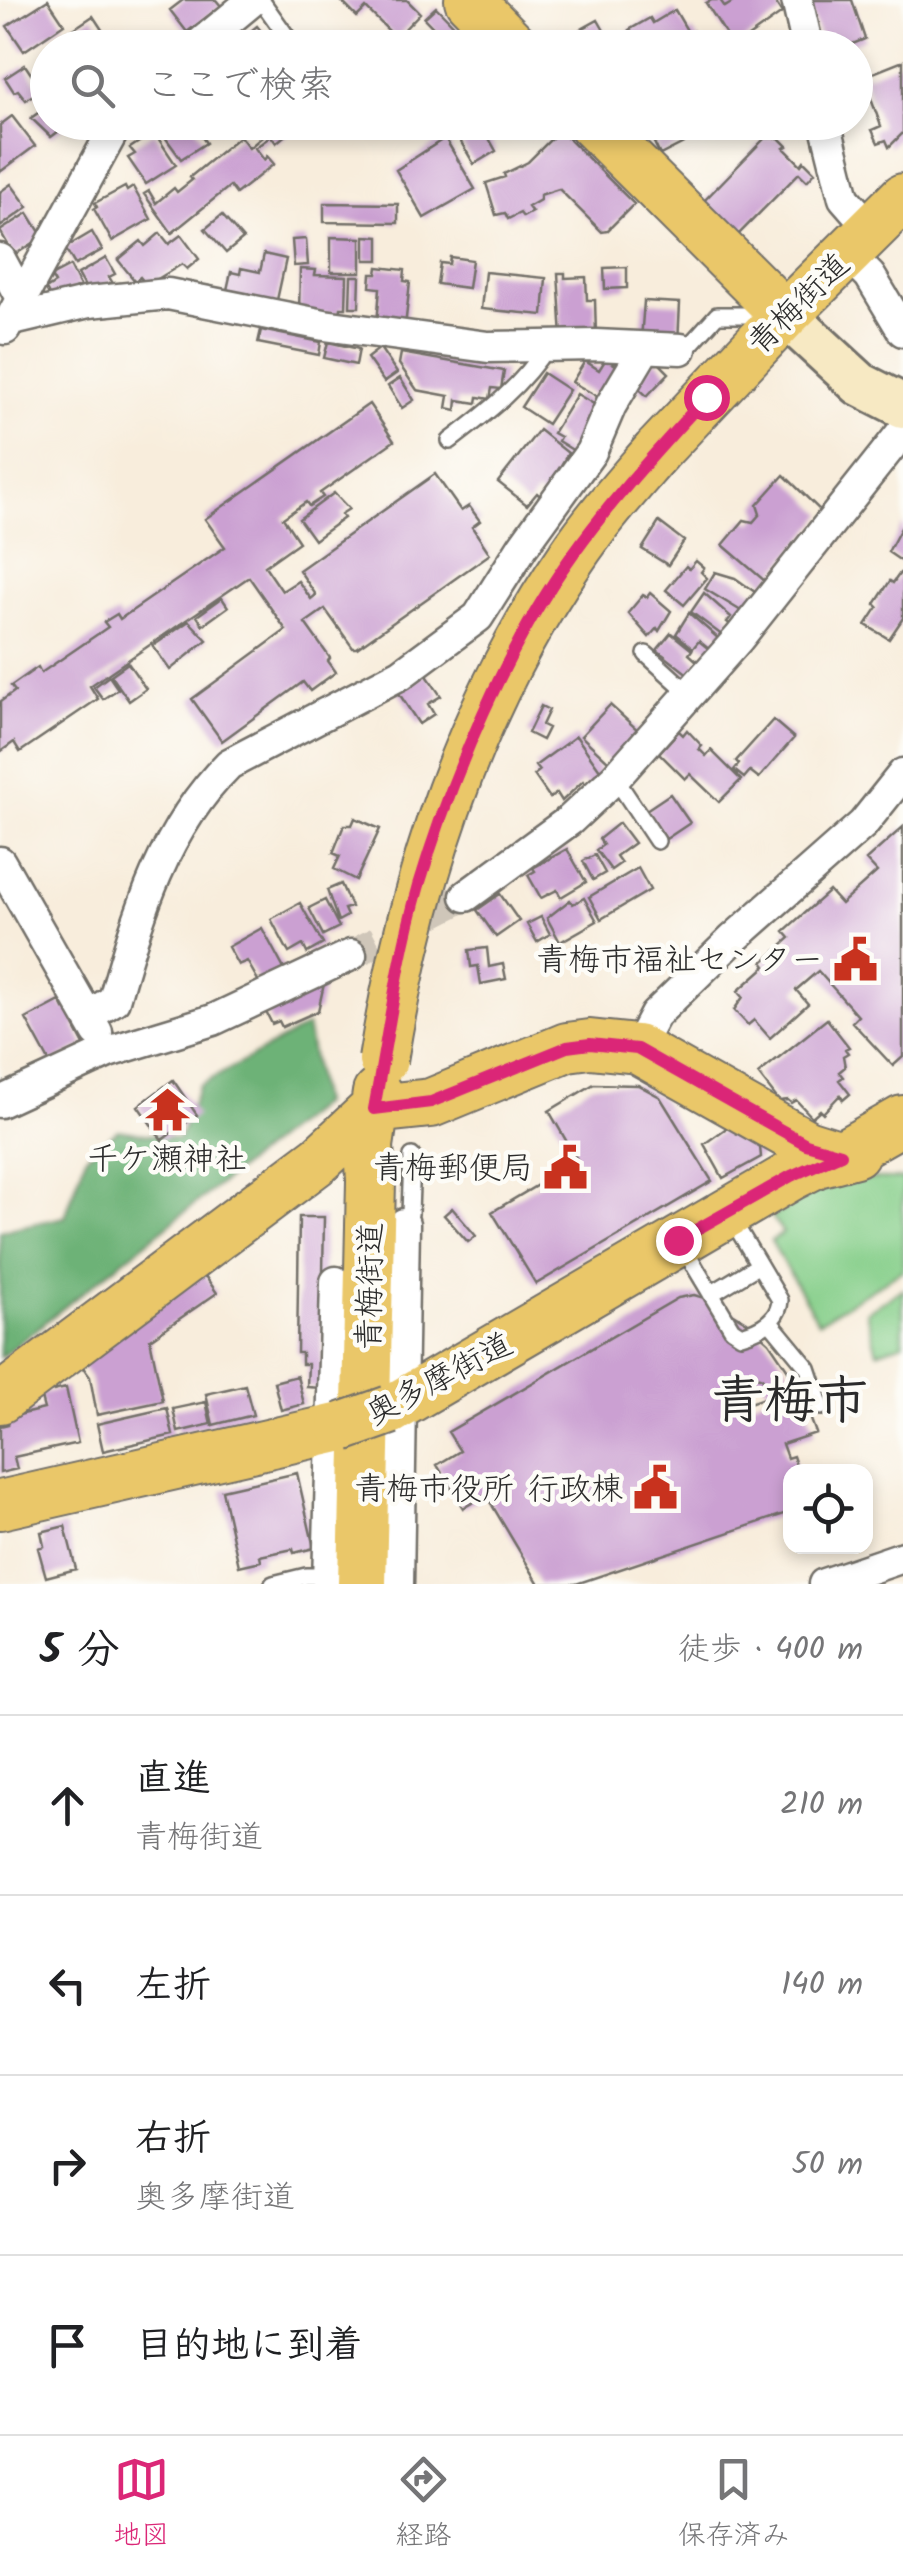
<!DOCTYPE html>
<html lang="ja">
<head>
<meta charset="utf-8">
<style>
  body { margin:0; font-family:Kalam,"Klee One",sans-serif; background:#f6f6f6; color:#202124 }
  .controls { position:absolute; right:30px; bottom:30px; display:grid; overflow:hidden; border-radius:20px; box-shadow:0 5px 15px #0003 }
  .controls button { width:90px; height:90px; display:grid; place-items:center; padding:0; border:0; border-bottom:2px solid #e0e0e0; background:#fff; color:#202124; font:50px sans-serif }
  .stop { position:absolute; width:30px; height:30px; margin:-22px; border:8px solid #db2777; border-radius:50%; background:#fff }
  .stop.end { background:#db2777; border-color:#fff; box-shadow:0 2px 10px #0008 }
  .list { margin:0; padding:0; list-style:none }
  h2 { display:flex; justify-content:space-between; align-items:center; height:130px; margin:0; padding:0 40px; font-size:42px }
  h2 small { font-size:32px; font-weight:400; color:#757577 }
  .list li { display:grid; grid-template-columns:65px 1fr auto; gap:30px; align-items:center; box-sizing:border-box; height:180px; padding:0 40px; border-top:2px solid #e0e0e0 }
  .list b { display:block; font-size:38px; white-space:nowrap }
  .list p { margin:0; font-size:32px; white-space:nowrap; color:#757577 }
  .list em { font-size:32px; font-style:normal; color:#757577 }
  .icon { flex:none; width:55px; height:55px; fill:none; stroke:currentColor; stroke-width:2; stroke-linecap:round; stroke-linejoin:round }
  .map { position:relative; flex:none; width:903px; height:1584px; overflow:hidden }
  .search { position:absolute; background:#fff; box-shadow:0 5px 15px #0003; left:30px; right:30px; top:30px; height:110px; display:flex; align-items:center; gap:25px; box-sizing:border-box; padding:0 35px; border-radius:55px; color:#757577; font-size:38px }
  .sheet { height:850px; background:#fff }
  nav { display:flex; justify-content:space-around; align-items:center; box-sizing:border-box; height:140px; border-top:2px solid #e0e0e0; background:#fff; font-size:28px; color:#757577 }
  nav a { display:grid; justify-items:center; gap:5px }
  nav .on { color:#db2777 }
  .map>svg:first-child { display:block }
</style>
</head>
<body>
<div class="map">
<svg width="903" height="1584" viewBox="0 0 903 1584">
  <rect width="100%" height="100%" fill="#fdfcf7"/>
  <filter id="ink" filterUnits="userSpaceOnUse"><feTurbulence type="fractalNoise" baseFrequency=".01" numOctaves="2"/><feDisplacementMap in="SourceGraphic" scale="20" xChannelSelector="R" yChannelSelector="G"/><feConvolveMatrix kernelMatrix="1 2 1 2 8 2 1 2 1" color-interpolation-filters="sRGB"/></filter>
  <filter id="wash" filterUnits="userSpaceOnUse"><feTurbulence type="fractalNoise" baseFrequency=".0048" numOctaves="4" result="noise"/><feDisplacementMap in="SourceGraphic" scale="40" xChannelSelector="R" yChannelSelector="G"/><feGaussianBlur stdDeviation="2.25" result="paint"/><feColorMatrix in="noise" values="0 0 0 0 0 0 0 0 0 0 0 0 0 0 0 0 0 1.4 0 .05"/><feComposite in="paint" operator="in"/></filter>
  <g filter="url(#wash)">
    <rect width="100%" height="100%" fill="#f8eddc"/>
    <path fill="#87cf8b" stroke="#597d5b" stroke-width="2.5" d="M853,1179H903V1270L818,1322L771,1241L783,1233L772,1217L828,1183Z
      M903,1289V1343L877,1352L866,1312Z"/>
    <path fill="#6db277" stroke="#4c6e51" stroke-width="2.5" d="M307,1026L321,1104L0,1358V1231L65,1217L86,1156L118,1130L179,1139L199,1086Z"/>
    <g id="blocks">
      <path fill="#cba0d2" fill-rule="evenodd" d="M48,0L64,24L24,51L7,26Z
        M183,0H216L221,6L187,32L170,10Z
        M340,0H407L420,13L396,38L366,8L357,17Z
        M712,0H720L725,7L736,0H774L782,13L734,47L706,3Z
        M807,0H852L865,39L845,47L844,42L824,48Z
        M436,7L476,48H453L424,18Z
        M675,10L689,34L693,31L699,41L690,48H640L629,30L650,18L653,23Z
        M93,16L114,48H84L72,30Z
        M598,20L610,41L598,48H576L569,36Z
        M257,26L275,48H230Z
        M903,61V133L889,147L886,140L878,143L872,130L881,126L863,77Z
        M25,65L41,89L26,100L18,90L14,92L5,78Z
        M48,106V122H65L67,125L51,137L31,118Z
        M12,116L35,146L0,172V125Z
        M169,122H192L206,143L181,159L165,137L168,135L163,127Z
        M260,122H301L276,143L271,136L255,148L264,160L267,156L274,164L236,194L230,186L172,233L144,194L149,191L156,203L174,188L177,192L192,180L190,177L240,136L249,148L268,132Z
        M449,122H480L496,151L474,164Z
        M667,122H696L701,134L660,155L649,132Z
        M560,130L634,204L607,231L602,232L559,189L540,195V200L528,207L532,212L523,217L520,213L508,219L505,213L496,215L486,183L505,177L504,174L528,162Z
        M154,132L176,165L146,184L128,158L135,154L130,148Z
        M445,138L475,189L424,218L396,170Z
        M765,138H779L787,146L784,148L801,165L804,161L815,172L807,181L799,173L738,235L704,201Z
        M11,184L28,207L0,227V192Z
        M125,187L127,191L133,187L151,219L112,241L94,209L97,207L95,203Z
        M324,203L398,204V223L324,222Z
        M28,213L43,237L14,255L0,231Z
        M222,215L243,239L226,253L205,229Z
        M92,232L102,250L75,265L65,248Z
        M160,233L169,244L181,235L199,259L187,269L182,264L151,283L149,280L145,283L140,277L135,281L118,260L141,241L145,246Z
        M365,236L379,237V260H365Z
        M331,237L361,238V272H331Z
        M306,239L308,265L294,266L292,240Z
        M264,254L286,259L275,309L225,299L231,272L240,274L241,268L260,272Z
        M450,257L472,260L468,288L437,284L440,263L449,264Z
        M106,258L115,274L109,277L112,282L88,292L78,274Z
        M70,266L80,286L52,301L46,289L55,283L51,276Z
        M378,267L405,270L404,281L410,282L405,327L377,324L380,288L370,287L371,274H377Z
        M627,267V288L605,289L604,268Z
        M300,269L316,270L315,275L347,276L346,308H341L340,314L299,313Z
        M485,272L546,278L543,315L481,309Z
        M558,273H565V278L586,277L587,300H595L596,336L562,338Z
        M351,276H360L359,307H350Z
        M644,301L680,303L678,343L641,340Z
        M261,330L321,342L319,355L258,343Z
        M328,342L359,349L356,365L324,358Z
        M380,348L397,373L384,382L367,358Z
        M401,353L504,371L501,389L492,388L490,399L478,397L477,403L457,400L456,410L447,408L449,396L417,390L399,364Z
        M606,359L617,366L602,399L572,382L585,361L599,370Z
        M656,360L669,373L647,396L634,384Z
        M543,373L569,390L547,424L521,407Z
        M400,378L414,400L402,408L388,386Z
        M577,394L597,406L579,454L558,441L560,437L553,433Z
        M369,404L394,441L320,493L323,497L309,506L306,502L283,518L299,542L265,566L282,591L298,581L311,599L316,595L299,570L435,474L461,511L469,506L480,521L472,527L490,554L357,648H353L325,609L305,623L330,658L328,661L336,672L310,691L303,682L222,741L192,699L286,630L249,577L90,686L98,699L20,752L14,742L0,752V702L15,691L11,686L38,667L41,673L108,627L104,622L117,614L120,619L225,547L205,519Z
        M539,430L568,453L556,474L558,476L547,502L537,493L527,505L498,482Z
        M784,475L824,514L766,582L723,545L744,520L753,522L760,514L757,505Z
        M334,493L349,509L341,514L344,518L314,540L299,519Z
        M659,522L684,541L668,565L642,549Z
        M903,524V559L901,561L888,552Z
        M696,561L704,568L701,572L707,578L684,605L666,590L686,566L689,569Z
        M715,572L735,578L762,597L746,614L705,589Z
        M900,573L903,574V618L889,639L866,625L878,607L875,604L890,581L893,583Z
        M650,593L671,611L659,631L657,628L649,637L628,613L643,595L647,597Z
        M704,593L731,617L727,622L735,628L727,639L691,612Z
        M222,598L228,607L203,625L197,616Z
        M689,613L719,639L710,650L699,641L693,648L676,634Z
        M189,621L207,640L170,670L153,646Z
        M671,633L692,650L689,654L698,662L689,675L657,650Z
        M128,663L146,689L129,701L111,675Z
        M426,674L441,696L428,704L434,714L419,724L398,692Z
        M109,676L118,689L103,699L94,687Z
        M610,705L639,731L610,763L581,736Z
        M541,706L549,710L542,725L548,728L542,740L528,733Z
        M773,720L794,738L759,778L750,771L744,778L734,770L739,764L736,761Z
        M687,730L702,746L699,749L706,756L711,750L741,780L719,802L690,774L685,779L659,753L679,731L683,735Z
        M576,736L600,770L597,772L603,779L589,789L583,781L562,801L557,793L550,798L534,775L539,771L535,766Z
        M670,794L690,823L666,839L646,810Z
        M355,818L380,829L356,880L334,869L340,856L333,853L344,825H352Z
        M619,823L634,843L616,856L621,863L611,870L596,850L603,845L599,839Z
        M903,827V1057L893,1066L852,1022L858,1016L818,971L796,990L808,1004L770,1038L754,1020L748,1025L734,1010L743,997L738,991L766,966L763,962L790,938L784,931L829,891L841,904L877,872L866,860Z
        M567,849L586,882L561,897L557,890L541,898L528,875L535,871L533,868Z
        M595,855L605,873L593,880L583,861Z
        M638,868L650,890L601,919L589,897Z
        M341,884L351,907L344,909L347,916L338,921L327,890Z
        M500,894L519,921L496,937L477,910Z
        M584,898L597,921L560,942L547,918L570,900L573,904Z
        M325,900L339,927L323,935L309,908Z
        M300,903L323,944L307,953L303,945L289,953L271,919Z
        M541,917L550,934L537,942L527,924Z
        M262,928L284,969L259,982L247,961L238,965L228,947Z
        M487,948L489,967L503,964L506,979L481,984L478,966L471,967L469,950Z
        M324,984L318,1011L282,1027L279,1021L272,1024L265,1010Z
        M60,1001L64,1009L70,1006L79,1024L74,1026L84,1045L50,1063L26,1019Z
        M827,1019L849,1047L845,1049L848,1053L843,1056L845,1067L839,1072L843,1077L839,1080L850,1094L843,1100L840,1095L823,1113L820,1110L812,1117L796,1100L791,1103L788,1100L779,1101L758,1074Z
        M173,1080L197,1115L162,1140L138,1106Z
        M594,1084L638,1085L660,1097L712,1181L536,1284L492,1212L578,1161L549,1111Z
        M735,1122L759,1137L761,1157L723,1178L704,1144Z
        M452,1208L476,1236L468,1242L444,1215Z
        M299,1217H324L321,1388L307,1387L308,1364H302V1353H297Z
        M203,1273L217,1293L150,1339L163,1401L97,1415L90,1377L77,1359Z
        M694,1295L711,1300L747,1322L769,1342L798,1385L816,1433L782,1444L787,1458L793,1456L798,1471H790V1512L576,1584H539L486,1495L463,1508L437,1465L460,1451L448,1432L678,1298ZM752,1374L762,1378L771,1395L768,1403L766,1397L741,1406L729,1385Z
        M297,1376L304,1404L281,1410L274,1382Z
        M245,1385L253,1415L213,1425L206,1394Z
        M66,1388L78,1443L14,1457L17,1469L0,1473V1426L8,1424L6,1418L44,1409L40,1394Z
        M206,1402L211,1424L178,1432L173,1409Z
        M167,1408L173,1435L103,1451L97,1424Z
        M297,1473L314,1548L294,1553L293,1549L260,1556L261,1561L239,1566L222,1490Z
        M65,1526L76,1569L46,1577L38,1548L44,1546L41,1532Z"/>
    </g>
  </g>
  <g filter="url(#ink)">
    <use href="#blocks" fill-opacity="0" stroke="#736f69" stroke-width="2.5"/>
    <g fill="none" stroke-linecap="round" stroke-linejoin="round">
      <path stroke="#cfc6b9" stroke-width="30" stroke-dasharray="30 15" stroke-linecap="butt" d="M351,955L466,896"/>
      <defs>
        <path id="lane" d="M261,0L295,48
          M681,349L688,347L717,315H771
          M450,441C487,413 523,385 548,345
          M646,654L690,694
          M615,778L657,841
          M404,1224L410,1214L412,1156
          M683,1247L732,1329L741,1335C759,1330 779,1321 780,1300L730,1216
          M711,1294L759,1265
          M770,1322L808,1368L821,1407
          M273,1584L306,1576H328"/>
        <path id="street" d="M797,0L808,48
          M195,48L253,0
          M825,122L844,198L871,229
          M847,253L870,276L903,331
          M0,259L22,300
          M13,320L89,302L168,294L324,325L488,347L596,345L681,349
          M5,329L118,122
          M0,862L97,1032
          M466,896L570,820L615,778L739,638L903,431
          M88,1016L114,1000C138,914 164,829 229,764L401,674L478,617L523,546L591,452L611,405L645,348
          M637,1049L655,1015L733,939L863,824L903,774
          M0,1102L108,1052L213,1020L351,955
          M328,1584L336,1282
          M398,1584L404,1224
          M824,1584L903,1557"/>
        <path id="secondary" d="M785,315L860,384L903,406"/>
        <path id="primary" d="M469,0L516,48
          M591,122L785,315
          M657,451L785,315L903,198
          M0,1399L320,1159L374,1109L431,1103L567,1047L590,1044L637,1049L806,1144L841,1155L903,1120
          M390,1410L791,1176L817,1163L855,1153
          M0,1505L342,1427
          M362,1584L371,1181L369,1146L377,1093"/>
      </defs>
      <use href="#lane" stroke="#736f69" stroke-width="20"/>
      <use href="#street" stroke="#736f69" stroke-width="35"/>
      <use href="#secondary" stroke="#736f69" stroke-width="48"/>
      <use href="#primary" stroke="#736f69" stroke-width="52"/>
      <use href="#lane" stroke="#fff" stroke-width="15"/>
      <use href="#street" stroke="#fff" stroke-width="30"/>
      <use href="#secondary" stroke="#f7e9c3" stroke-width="42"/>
      <use href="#primary" stroke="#eac769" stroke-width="48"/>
      <defs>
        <path id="primary-bridge" d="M383,1060C412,882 468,708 571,558C596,520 627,486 657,451
          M342,1427L390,1410"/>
      </defs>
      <use href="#primary-bridge" stroke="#736f69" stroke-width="52" stroke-linecap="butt"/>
      <use href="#primary-bridge" stroke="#eac769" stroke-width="48"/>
    </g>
  </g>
  <g fill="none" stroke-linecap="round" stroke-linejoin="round" filter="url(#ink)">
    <path stroke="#db2777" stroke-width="12" d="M678,1240L791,1176L841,1154L806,1144L637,1049L590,1044L567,1047L431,1102L374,1109C388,1034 398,958 419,885C452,775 506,647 573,554C613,498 660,448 706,397"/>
  </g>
  <defs>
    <symbol id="civic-bare" viewBox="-9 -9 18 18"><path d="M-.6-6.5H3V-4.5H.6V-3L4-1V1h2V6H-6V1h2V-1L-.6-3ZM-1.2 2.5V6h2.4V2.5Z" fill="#c8321e" stroke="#fdfcf7" stroke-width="2.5" paint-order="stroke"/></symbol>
    <symbol id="temple-bare" viewBox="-9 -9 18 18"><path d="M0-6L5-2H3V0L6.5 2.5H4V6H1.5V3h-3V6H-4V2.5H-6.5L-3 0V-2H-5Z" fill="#c8321e" stroke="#fdfcf7" stroke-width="2.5" paint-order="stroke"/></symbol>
  </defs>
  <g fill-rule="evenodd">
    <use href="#civic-bare" x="824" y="928" width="63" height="63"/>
    <use href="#temple-bare" x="136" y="1078" width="63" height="63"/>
    <use href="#civic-bare" x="534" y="1136" width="63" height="63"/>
    <use href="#civic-bare" x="624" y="1456" width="63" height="63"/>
  </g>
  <g text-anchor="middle" stroke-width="9" stroke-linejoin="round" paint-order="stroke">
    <g font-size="32" fill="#2b2b2b" stroke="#fdfcf7">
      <text transform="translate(798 303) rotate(-45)" y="11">青梅街道</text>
      <text transform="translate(369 1286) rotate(-89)" y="11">青梅街道</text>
      <text transform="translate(439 1378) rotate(-28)" y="11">奥多摩街道</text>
    </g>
    <g font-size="32" fill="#2b2b2b" stroke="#fdfcf7" text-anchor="end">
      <text x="823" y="970">青梅市福祉センター</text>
      <text x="167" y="1169" text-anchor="middle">千ケ瀬神社</text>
      <text x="533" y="1178">青梅郵便局</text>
      <text x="623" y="1499">青梅市役所 行政棟</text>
    </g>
    <g font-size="52" font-weight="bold" fill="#2b2b2b" stroke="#fdfcf7">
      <text x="790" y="1417">青梅市</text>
    </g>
  </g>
</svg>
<div class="controls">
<button><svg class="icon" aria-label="locate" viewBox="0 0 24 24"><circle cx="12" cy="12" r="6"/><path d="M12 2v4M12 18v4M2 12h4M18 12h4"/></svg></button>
</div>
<div class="stop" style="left:706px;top:397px"></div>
<div class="stop end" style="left:678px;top:1240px"></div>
<div class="search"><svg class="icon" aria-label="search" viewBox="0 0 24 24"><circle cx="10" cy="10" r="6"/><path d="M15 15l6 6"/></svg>ここで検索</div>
</div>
<section class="sheet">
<h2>5 分<small>徒歩 · 400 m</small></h2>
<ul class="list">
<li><svg class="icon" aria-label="ahead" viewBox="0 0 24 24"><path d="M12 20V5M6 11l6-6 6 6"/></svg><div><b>直進</b><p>青梅街道</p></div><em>210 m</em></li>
<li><svg class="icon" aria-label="left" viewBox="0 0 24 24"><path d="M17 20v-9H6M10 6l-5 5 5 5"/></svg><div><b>左折</b></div><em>140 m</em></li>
<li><svg class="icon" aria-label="right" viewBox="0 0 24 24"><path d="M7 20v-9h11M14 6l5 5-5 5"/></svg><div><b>右折</b><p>奥多摩街道</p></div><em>50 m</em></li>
<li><svg class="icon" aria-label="arrive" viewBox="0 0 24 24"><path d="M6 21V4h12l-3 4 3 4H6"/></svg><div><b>目的地に到着</b></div></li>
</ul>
</section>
<nav>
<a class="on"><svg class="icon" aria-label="map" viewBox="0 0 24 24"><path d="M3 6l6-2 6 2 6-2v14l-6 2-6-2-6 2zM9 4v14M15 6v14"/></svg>地図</a>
<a><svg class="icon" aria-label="directions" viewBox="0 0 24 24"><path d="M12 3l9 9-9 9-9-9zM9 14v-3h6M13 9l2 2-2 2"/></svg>経路</a>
<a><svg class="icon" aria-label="saved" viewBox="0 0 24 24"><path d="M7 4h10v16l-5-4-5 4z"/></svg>保存済み</a>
</nav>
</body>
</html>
